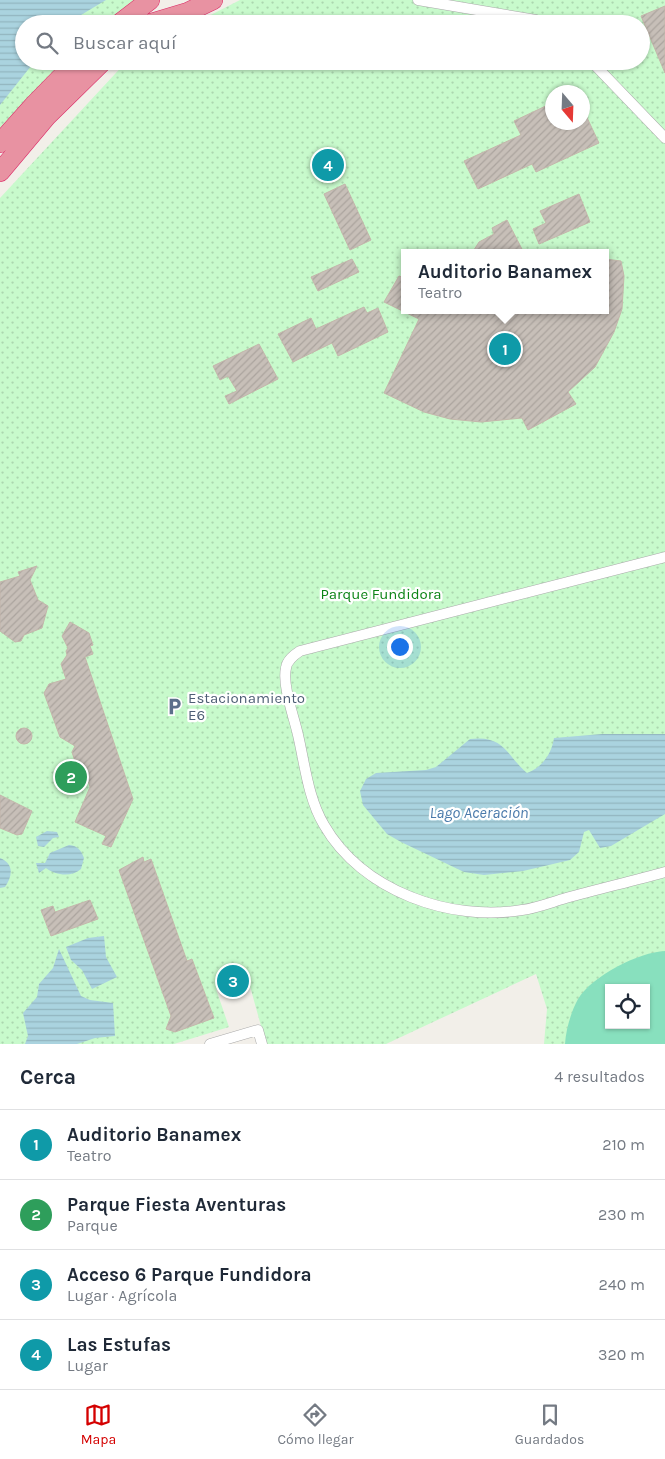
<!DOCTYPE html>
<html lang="es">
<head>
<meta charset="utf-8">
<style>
  body { margin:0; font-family:Karla,sans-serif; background:#f2f2f3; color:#1f2937 }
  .controls { position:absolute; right:15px; bottom:15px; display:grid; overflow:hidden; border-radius:0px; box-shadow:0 1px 4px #0004 }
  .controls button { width:45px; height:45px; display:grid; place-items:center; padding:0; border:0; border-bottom:1px solid #e0e1e3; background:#fff; color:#1f2937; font:25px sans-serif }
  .compass { position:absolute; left:545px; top:85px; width:45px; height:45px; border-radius:50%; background:#fff; box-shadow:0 1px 4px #0004; rotate:161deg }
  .you { position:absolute; left:399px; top:646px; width:18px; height:18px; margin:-12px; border:4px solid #fff; border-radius:50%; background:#1a73e8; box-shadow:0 0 0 8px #1a73e833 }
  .badge { display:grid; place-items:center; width:32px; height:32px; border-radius:50%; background:#d40000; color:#fff; font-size:16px; font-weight:700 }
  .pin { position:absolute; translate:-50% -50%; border:2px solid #fff; box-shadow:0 1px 5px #0006 }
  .popup { position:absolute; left:401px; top:249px; width:208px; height:65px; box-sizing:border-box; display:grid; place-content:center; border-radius:0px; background:#fff; filter:drop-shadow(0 1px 4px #0005); font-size:16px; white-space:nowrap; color:#747a83 }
  .popup b { font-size:19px; color:#1f2937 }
  .popup::after { content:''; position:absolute; left:50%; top:100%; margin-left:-10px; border:10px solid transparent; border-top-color:#fff }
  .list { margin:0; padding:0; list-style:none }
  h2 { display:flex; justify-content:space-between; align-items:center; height:65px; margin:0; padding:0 20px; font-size:21px }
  h2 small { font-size:16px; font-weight:400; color:#747a83 }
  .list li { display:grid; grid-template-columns:32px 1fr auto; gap:15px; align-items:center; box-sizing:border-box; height:70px; padding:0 20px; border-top:1px solid #e0e1e3 }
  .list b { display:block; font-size:19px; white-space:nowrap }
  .list p { margin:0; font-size:16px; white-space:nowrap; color:#747a83 }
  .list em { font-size:16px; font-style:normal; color:#747a83 }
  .icon { flex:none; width:28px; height:28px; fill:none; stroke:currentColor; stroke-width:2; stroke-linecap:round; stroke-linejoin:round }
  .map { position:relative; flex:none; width:665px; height:1044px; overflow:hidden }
  .search { position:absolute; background:#fff; box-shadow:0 1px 4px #0004; left:15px; right:15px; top:15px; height:55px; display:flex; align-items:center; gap:12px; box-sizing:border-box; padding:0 18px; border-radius:28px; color:#747a83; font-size:19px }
  .sheet { height:345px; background:#fff }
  nav { display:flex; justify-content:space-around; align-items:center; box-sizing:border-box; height:70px; border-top:1px solid #e0e1e3; background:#fff; font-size:14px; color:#747a83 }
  nav a { display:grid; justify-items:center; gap:2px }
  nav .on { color:#d40000 }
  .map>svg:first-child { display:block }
</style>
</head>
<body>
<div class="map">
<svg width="665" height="1044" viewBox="0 0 665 1044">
  <defs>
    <pattern id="park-dots" width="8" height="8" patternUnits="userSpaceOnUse" patternTransform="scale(1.25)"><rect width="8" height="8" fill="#c8facc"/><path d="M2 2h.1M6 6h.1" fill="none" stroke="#acd6af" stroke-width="1.8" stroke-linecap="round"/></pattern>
    <pattern id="water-rules" width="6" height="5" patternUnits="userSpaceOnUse" patternTransform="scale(1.25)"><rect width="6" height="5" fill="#aad3df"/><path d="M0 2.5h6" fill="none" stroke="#92b5bf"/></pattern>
    <pattern id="building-hatch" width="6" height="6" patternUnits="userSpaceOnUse" patternTransform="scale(1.25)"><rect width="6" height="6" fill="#c7bfb8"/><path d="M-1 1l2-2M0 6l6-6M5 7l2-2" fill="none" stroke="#aba49e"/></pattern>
  </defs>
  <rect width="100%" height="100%" fill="#f2efe9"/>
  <path fill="url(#park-dots)" fill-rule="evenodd" d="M0,0H137L108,24H24V61H67L0,132Z
    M240,0H665V1044H544L547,1009L536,974L386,1044H266L248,979L216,989L229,1027L174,1044H0V198L127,61H641V24H193ZM552,92H582V122H552ZM405,253H605V310H405ZM609,988H646V1025H609Z"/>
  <path fill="#88e0be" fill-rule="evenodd" d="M665,951V1044H565C566,1029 571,1012 578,999C592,976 639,952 665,951ZM609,988H646V1025H609Z"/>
  <path fill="url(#water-rules)" d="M0,0H106L66,24H24V61H35L0,105Z
    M602,734H665V814L611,846L600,848L589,830L584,832L579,852L570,860L523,871L484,875L464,872L401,842L387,834L363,805L360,791L366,779L376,773L426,770L436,767L470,739C505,735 506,755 527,773C542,768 552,753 554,738Z
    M47,831L57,832L59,837L53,838L44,847L38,846L36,837Z
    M69,845C78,846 81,850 84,858L81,869C71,878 55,875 46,868L39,873L36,863H45L50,853Z
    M0,858C15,864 12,877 5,887L0,888Z
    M104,936L106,957L117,977L92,989L82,970L71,960L66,947L88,938Z
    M59,949L81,996L90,1000L113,1003L115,1036L95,1038L77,1044H25L28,1036L23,1013L37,997L39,984L53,968Z"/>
  <path fill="url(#building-hatch)" stroke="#c4b6ab" d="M665,6V73L641,16Z
    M552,103V122H582V107L599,143L536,172L532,164L478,189L464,161L521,135L514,121Z
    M345,184L371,240L350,250L324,194Z
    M579,194L590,222L539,244L533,229L546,223L540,211Z
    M507,220L524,253H472L479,242L494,234L492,228Z
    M352,259L359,272L318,291L311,277Z
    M605,259L621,261L624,276L622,309L614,332L595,367L568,392L576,404L528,430L522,418L481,422L450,419L424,412L384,393L419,319L384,302L399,276L405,278V310H605Z
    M364,307L367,313L378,308L388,332L338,356L332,343L293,362L278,334L311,318L316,329Z
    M259,344L278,379L229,404L225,396L237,391L228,376L220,380L213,366Z
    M37,566L30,580L38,600L48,606L42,628L24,635L21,641L15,642L0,631V582L20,576L18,572Z
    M70,622L89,633L93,645L90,646L93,654L85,657L133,799L111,847L102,844L106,836L75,822L90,787L87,777L79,774L72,752L75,746L60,737L44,693L49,684L66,679L61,664L67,655L66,651L68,648L62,636Z
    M16 736a8 8 0 1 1 16 0a8 8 0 1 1-16 0Z
    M0,795L32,811L22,834L17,835L0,828Z
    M143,857L144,862L151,859L187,961L192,959L214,1018L175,1032L166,1029L171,1016L119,870Z
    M90,900L98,919L51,936L41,910L53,906L55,912Z
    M244,971L248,984L223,992L219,979Z"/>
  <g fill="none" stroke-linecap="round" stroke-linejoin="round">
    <defs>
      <path id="street" d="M418,0L536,20L544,24
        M591,61L665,138
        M665,557L300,651C294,655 287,660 286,668C282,685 294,717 298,735C305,765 308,798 324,825C362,891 450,922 522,910C537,908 552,902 566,898C599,889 632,881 665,872
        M210,1044L258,1030L262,1044"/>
      <path id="highway" d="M119,24L150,0
        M148,24L188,12L213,0
        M0,143L33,106L77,61
        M0,172L47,116L103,61"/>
    </defs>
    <use href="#street" stroke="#a9a9a9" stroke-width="11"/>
    <use href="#highway" stroke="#dc2a67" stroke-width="20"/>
    <use href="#street" stroke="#fff" stroke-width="10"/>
    <use href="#highway" stroke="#e892a2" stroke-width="19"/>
  </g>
  <defs>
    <symbol id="parking-bare" viewBox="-9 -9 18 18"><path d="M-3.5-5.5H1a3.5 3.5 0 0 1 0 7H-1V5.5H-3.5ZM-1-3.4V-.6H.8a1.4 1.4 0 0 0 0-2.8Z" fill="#5c6f8a" stroke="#fff" stroke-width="2.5" paint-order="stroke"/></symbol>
  </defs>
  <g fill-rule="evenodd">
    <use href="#parking-bare" x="162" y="694" width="25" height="25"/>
  </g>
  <g text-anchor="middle" stroke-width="4.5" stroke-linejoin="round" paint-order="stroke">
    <g font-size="15" fill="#0c8416" stroke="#fff">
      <text x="381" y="599">Parque Fundidora</text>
    </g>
    <g font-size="15" fill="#4e5e75" stroke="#fff" text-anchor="start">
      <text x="188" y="703">Estacionamiento<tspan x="188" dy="17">E6</tspan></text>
    </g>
    <g font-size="16" font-style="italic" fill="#4a7aab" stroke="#fff">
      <text x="479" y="818">Lago Aceración</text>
    </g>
  </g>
</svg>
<div class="controls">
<button><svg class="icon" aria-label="locate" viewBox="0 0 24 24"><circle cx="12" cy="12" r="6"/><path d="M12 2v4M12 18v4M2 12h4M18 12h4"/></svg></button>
</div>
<svg class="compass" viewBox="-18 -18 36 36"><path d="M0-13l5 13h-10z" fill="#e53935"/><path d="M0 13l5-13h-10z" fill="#747a83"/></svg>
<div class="you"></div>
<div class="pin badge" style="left:505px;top:349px;background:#0f9aa8">1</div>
<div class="popup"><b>Auditorio Banamex</b>Teatro</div>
<div class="pin badge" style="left:71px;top:777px;background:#2e9e5b">2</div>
<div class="pin badge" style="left:233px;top:981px;background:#0f9aa8">3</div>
<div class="pin badge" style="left:328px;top:165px;background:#0f9aa8">4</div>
<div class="search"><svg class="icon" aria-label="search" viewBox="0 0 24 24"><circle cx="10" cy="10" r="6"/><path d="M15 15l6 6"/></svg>Buscar aquí</div>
</div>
<section class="sheet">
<h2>Cerca<small>4 resultados</small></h2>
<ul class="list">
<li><span class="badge" style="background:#0f9aa8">1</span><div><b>Auditorio Banamex</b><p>Teatro</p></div><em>210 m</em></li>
<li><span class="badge" style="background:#2e9e5b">2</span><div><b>Parque Fiesta Aventuras</b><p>Parque</p></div><em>230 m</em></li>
<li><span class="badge" style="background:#0f9aa8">3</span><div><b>Acceso 6 Parque Fundidora</b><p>Lugar · Agrícola</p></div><em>240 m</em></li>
<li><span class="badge" style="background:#0f9aa8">4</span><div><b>Las Estufas</b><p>Lugar</p></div><em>320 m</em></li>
</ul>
</section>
<nav>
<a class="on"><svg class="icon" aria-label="map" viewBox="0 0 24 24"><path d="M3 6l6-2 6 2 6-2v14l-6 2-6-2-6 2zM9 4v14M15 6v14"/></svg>Mapa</a>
<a><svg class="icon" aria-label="directions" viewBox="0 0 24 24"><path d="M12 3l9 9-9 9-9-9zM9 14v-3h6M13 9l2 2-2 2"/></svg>Cómo llegar</a>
<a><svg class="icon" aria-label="saved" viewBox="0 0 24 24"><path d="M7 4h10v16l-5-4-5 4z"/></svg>Guardados</a>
</nav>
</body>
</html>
